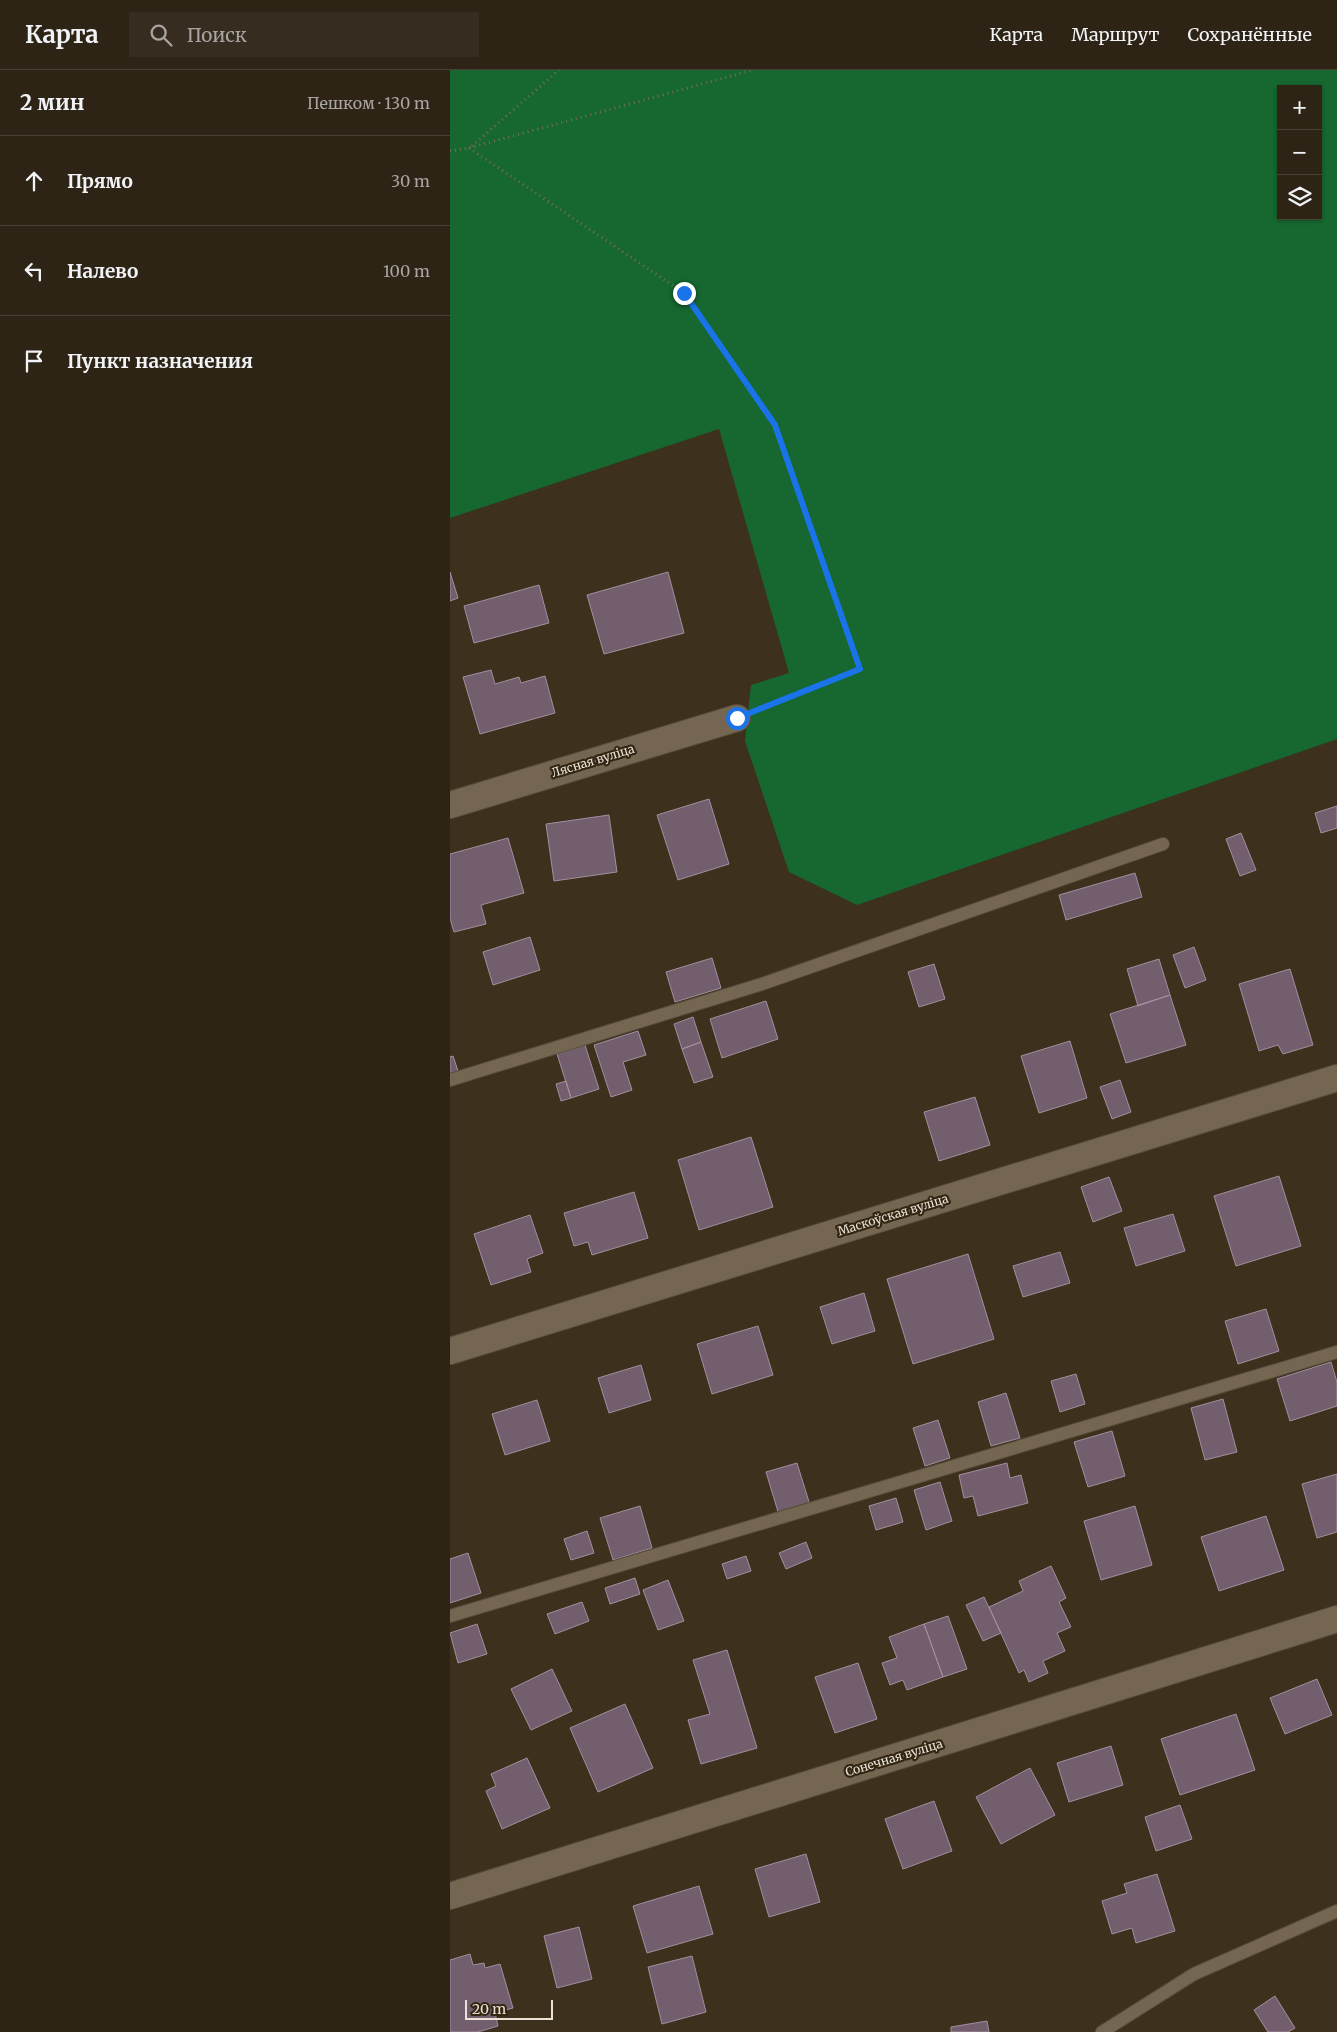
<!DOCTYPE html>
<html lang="ru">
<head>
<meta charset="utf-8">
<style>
  body { margin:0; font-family:Merriweather,serif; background:#362c1f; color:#f1f3f6 }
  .controls { position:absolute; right:15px; top:15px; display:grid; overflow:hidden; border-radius:0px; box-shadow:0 1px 4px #0004 }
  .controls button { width:45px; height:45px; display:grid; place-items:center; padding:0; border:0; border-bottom:1px solid #494135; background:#2e2416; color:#f1f3f6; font:25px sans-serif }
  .scale { position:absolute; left:15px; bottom:12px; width:88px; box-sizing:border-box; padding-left:5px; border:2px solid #eae2d6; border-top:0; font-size:14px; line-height:18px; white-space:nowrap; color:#eae2d6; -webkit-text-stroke:4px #332613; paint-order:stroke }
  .stop { position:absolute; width:15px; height:15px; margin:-11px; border:4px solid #1a73e8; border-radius:50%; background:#fff }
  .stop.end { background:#1a73e8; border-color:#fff; box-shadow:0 1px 5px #0008 }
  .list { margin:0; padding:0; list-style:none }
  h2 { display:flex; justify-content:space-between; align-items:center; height:65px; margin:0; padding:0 20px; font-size:21px }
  h2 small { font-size:16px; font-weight:400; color:#a7a4a1 }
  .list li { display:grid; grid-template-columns:32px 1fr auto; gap:15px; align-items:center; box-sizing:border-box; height:90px; padding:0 20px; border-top:1px solid #494135 }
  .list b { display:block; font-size:19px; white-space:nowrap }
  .list em { font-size:16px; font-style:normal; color:#a7a4a1 }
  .icon { flex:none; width:28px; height:28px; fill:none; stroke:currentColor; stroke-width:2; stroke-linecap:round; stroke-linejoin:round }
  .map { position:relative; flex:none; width:887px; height:1962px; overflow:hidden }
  header { display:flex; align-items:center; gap:30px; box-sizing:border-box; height:70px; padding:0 25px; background:#2e2416; border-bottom:1px solid #494135 }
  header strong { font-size:24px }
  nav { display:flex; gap:28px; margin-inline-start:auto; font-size:18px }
  .search { width:350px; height:45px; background:#362c1f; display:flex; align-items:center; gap:12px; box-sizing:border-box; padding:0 18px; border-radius:0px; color:#a7a4a1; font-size:19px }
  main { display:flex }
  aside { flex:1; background:#2e2416 }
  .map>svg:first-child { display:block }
</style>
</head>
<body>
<header>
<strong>Карта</strong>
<div class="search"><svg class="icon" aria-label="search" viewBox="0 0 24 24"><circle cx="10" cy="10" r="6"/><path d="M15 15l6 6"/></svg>Поиск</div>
<nav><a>Карта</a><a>Маршрут</a><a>Сохранённые</a></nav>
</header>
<main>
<aside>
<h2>2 мин<small>Пешком · 130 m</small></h2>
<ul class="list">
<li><svg class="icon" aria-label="ahead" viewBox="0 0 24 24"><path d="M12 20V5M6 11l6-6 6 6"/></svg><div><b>Прямо</b></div><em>30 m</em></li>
<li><svg class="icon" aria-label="left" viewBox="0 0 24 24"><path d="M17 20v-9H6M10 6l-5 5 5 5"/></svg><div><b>Налево</b></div><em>100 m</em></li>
<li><svg class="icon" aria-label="arrive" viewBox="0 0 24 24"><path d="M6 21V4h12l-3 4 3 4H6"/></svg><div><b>Пункт назначения</b></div></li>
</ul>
</aside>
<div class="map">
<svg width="887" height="1962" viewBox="0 0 887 1962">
  <rect width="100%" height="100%" fill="#3d301d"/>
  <path fill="#166730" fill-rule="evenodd" d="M0,0H887V669L407,835L339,802L295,671L301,615L339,603L269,359L0,448ZM831,19H868V146H831Z"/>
  <path fill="#735e6e" stroke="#a48e9f" d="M0,502L8,528L0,531Z
    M218,502L234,563L154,584L137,525Z
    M89,515L99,553L24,573L14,536Z
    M41,600L45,614L69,607L71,613L95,606L105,643L30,664L13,607Z
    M259,729L279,794L228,810L207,745Z
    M887,736V758L871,763L865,743Z
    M159,745L167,802L104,811L96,754Z
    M791,763L806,800L790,806L776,769Z
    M58,768L74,823L31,835L36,854L4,862L0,848V784Z
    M685,803L692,827L616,850L609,825Z
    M80,867L90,900L43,915L33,882Z
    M744,877L756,910L735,918L723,885Z
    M262,888L271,918L225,932L216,902Z
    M709,889L720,925L688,936L677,899Z
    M484,894L495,929L469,937L458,902Z
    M840,899L863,975L833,984L828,975L809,981L789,914Z
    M720,925L736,975L676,993L660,944Z
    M316,931L328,969L272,988L260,949Z
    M243,947L251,972L232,979L224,954Z
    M188,961L196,985L173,992L182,1020L161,1027L144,975Z
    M620,971L637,1028L589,1043L571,986Z
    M251,972L263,1007L244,1013L232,979Z
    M135,975L149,1019L121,1028L107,984Z
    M3,986L8,1001L0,1004V987Z
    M670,1010L681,1042L662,1049L650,1017Z
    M116,1011L121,1028L111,1031L106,1014Z
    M525,1027L540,1075L489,1091L474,1042Z
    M301,1067L323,1137L249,1160L228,1090Z
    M829,1106L851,1176L786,1196L764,1126Z
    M659,1107L672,1141L643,1152L631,1117Z
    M184,1122L198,1168L142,1185L138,1172L124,1176L114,1143Z
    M723,1144L735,1181L686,1196L674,1158Z
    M80,1145L93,1183L77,1189L81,1202L41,1215L24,1164Z
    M610,1182L620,1213L573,1227L563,1196Z
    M518,1184L544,1269L463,1294L437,1209Z
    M414,1223L425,1261L382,1274L370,1237Z
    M816,1239L829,1281L788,1294L775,1251Z
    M308,1256L323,1305L262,1324L247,1274Z
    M881,1292L887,1312V1336L840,1351L827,1309Z
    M191,1295L201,1330L159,1343L148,1308Z
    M626,1304L635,1334L610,1342L601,1311Z
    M556,1323L570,1368L541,1376L528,1332Z
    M773,1329L787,1382L755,1390L741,1338Z
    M87,1330L100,1371L55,1385L42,1344Z
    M488,1350L500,1388L475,1396L463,1358Z
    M662,1361L675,1406L638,1417L624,1372Z
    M347,1393L360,1435L329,1445L316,1402Z
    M557,1393L560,1408L571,1405L578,1433L528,1446L523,1426L514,1428L509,1405Z
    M887,1404V1462L867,1468L852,1414Z
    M490,1412L502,1451L476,1460L464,1420Z
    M446,1428L453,1452L426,1460L419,1436Z
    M190,1436L202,1478L163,1490L150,1448Z
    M685,1436L702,1495L651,1510L634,1451Z
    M816,1446L834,1500L769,1521L751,1467Z
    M137,1461L144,1483L121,1490L114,1469Z
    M356,1472L362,1488L336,1499L329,1483Z
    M18,1483L31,1523L0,1533V1489Z
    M296,1486L301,1501L277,1509L272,1494Z
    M601,1496L616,1528L609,1532L621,1557L607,1563L615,1581L593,1591L598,1603L579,1612L574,1600L569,1603L539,1537L573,1521L569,1511Z
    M185,1508L190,1524L160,1534L155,1518Z
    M218,1510L234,1551L208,1560L193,1520Z
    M534,1527L551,1563L533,1571L516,1535Z
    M132,1532L139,1551L105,1564L97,1544Z
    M498,1546L517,1599L493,1607L474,1554Z
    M27,1554L37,1584L8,1593L0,1563Z
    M474,1554L493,1607L457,1620L453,1610L440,1615L432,1593L447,1588L439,1567Z
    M277,1580L307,1678L251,1694L238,1650L260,1644L243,1590Z
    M408,1593L427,1649L385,1663L365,1607Z
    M102,1599L122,1641L81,1660L61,1619Z
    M867,1609L882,1645L835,1664L820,1628Z
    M175,1634L203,1698L148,1722L120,1658Z
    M786,1644L805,1700L730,1725L711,1669Z
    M661,1676L673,1715L619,1732L607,1693Z
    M77,1688L100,1738L52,1759L36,1721L46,1716L41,1704Z
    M580,1698L605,1745L551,1774L526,1727Z
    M484,1731L502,1781L453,1799L435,1749Z
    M730,1735L742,1769L706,1781L695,1747Z
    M356,1784L370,1832L319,1847L305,1799Z
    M707,1804L725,1861L686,1873L682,1858L662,1864L652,1831L677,1823L674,1814Z
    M249,1816L263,1864L197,1883L183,1836Z
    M129,1857L142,1909L107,1918L94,1866Z
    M20,1884L23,1895L34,1893L35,1898L50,1894L63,1938L45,1943L48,1956L28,1962H0V1890Z
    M242,1886L256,1942L212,1954L198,1897Z
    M825,1926L845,1958L838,1962H818L804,1940Z
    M537,1951L539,1962H501V1957Z"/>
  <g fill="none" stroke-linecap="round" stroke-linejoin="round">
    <defs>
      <path id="lane" d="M0,1010L312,914L713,774
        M0,1546L887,1282
        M652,1962L744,1904L887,1841"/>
      <path id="street" d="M0,735L287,648
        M0,1281L887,1008
        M0,1826L887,1549"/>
    </defs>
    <use href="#lane" stroke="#574d3b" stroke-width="14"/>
    <use href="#street" stroke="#574d3b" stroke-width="28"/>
    <path stroke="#786d5c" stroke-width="3" stroke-dasharray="1 4" stroke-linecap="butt" d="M22,76L109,0
      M19,78L234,223L325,355L410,599L313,637
      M0,81L19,78L303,0"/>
    <use href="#lane" stroke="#756652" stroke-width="12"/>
    <use href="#street" stroke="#756652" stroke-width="26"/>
  </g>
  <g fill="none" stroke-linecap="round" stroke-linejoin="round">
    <path stroke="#1a73e8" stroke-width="6" d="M234,223L325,355L410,599L287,648"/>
  </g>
  <g text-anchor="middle" stroke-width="4.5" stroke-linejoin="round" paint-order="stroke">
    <g font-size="12" fill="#eae2d6" stroke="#332613">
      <text transform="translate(143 691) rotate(-17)" y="4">Лясная вуліца</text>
      <text transform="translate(443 1145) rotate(-17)" y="4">Маскоўская вуліца</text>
      <text transform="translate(444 1688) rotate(-17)" y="4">Сонечная вуліца</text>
    </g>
  </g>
</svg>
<div class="controls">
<button>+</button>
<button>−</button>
<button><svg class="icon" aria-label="layers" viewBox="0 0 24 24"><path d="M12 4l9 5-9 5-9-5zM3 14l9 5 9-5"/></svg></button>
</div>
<div class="scale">20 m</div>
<div class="stop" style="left:287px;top:648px"></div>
<div class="stop end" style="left:234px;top:223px"></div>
</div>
</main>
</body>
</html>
